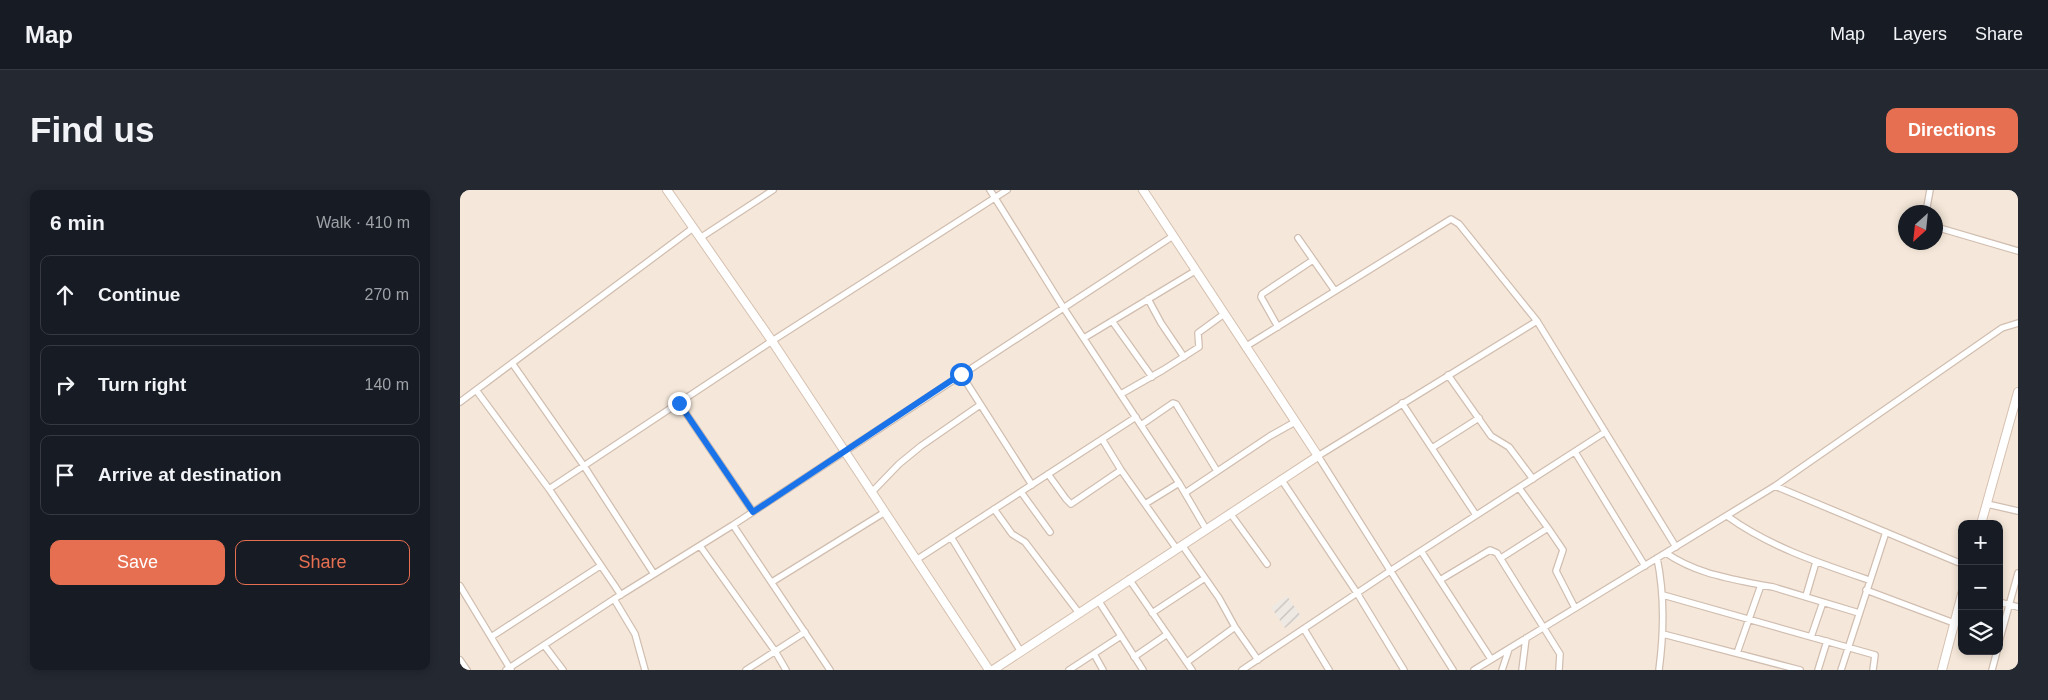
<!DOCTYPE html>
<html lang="en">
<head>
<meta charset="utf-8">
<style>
  body { margin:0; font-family:Helvetica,sans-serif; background:#242831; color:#f1f3f6 }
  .controls { position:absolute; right:15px; bottom:15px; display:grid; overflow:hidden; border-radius:10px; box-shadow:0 2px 8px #0003 }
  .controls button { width:45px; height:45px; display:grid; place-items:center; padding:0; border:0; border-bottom:1px solid #363941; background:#171b24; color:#f1f3f6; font:25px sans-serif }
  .compass { position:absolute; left:1438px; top:15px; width:45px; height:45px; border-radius:50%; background:#171b24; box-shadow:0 2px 8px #0003; rotate:207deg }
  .stop { position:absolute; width:15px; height:15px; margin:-11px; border:4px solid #1a73e8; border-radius:50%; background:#fff }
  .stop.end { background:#1a73e8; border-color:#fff; box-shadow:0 1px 5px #0008 }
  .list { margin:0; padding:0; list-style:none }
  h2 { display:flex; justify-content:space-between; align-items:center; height:65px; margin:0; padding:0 20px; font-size:21px }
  h2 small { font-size:16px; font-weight:400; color:#9ea1a6 }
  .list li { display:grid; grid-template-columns:32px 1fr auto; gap:15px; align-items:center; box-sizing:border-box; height:80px; margin:0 10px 10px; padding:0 10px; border:1px solid #363941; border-radius:10px }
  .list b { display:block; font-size:19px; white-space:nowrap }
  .list em { font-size:16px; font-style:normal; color:#9ea1a6 }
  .actions { display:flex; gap:10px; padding:15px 20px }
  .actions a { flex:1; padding:11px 0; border:1px solid #e76f51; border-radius:10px; text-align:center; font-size:18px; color:#e76f51 }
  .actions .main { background:#e76f51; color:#fff }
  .icon { flex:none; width:28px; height:28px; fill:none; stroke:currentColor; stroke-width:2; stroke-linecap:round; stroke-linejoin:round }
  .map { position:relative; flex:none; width:1558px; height:480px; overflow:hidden; border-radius:10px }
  header { display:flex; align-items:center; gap:30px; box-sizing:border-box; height:70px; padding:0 25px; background:#171b24; border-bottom:1px solid #363941 }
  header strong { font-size:24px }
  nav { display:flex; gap:28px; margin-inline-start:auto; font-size:18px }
  .intro { display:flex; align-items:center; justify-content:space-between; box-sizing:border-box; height:120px; padding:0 30px }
  h1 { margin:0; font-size:35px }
  .button { padding:12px 22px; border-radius:10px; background:#e76f51; color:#fff; font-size:18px; font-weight:700 }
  main { display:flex; gap:30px; padding:0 30px }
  aside { flex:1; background:#171b24; border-radius:10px; box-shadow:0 2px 8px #0003 }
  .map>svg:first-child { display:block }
</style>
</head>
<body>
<header>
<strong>Map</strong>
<nav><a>Map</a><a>Layers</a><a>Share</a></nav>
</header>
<div class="intro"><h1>Find us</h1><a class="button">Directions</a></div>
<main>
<aside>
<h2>6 min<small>Walk · 410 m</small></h2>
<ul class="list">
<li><svg class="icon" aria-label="ahead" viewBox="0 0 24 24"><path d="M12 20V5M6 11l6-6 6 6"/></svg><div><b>Continue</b></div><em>270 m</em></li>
<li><svg class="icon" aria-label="right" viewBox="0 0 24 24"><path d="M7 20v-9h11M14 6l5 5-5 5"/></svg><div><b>Turn right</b></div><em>140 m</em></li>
<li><svg class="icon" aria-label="arrive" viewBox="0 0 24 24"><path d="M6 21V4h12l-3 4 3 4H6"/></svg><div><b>Arrive at destination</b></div></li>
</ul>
<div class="actions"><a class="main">Save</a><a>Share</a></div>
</aside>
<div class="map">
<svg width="1558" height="480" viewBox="0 0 1558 480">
  <defs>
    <pattern id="industrial-furrows" width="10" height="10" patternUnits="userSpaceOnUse" patternTransform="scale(1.25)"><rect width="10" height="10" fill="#efe9e4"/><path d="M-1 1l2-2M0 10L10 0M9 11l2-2" fill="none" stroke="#c7c0bb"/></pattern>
  </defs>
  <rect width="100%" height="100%" fill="#fdf6ec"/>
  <path fill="#f5e8da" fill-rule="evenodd" d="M0,0H1558V480H0ZM1446,22H1476V52H1446ZM1502,334H1539V461H1502Z"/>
  <path fill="url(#industrial-furrows)" d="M827,406L841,426L825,438L811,417Z"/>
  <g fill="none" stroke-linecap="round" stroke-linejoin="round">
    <defs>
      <path id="street" d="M530,0L603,117L719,293L746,339
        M1466,22L1470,0
        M1476,37L1558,61
        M240,48L313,0
        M838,48L875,101
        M688,109L701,133L724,167
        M652,131L692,187
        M818,137L801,107L802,104L853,70
        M624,148L735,81
        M785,157L991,29L999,34L1077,131
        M52,173L124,276L194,384
        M501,184L572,295
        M988,185L1031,246L1049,257L1073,289
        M16,200L89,299
        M661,204L703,180L739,157L738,143L764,124
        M0,212L233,38
        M219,213L293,322
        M942,213L1016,325
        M681,235L713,213L716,214L757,281
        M642,249L661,280L716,358
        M972,258L1019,228
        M1115,262L1185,376
        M588,284L606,309L611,314L661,280
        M821,289L897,403L944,480
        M1315,296L1502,374
        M412,302L439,274L461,256L520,215
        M561,302L590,342
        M725,303L810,246L835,232
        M685,314L719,293
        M1527,314L1558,321
        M534,319L552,344L565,352L619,423
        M770,323L807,374
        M1267,326C1310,357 1359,373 1409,390
        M273,335L370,480
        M1088,338L1103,360L1096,381L1115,418
        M491,347L561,462
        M722,355L759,408L775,437L798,470
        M240,356L315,461L326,480
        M961,361L1031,469
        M1206,363C1235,383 1267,388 1301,395
        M1041,368L1088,338L1059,298
        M1197,368C1205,406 1204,442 1199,480
        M456,370L676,227
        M669,389L732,480
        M980,390L1030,360L1037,363L1100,464L1099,480
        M312,392L425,322
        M0,396L51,480
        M1406,400L1494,433
        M161,405L89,299L312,151L547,0
        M1203,405L1415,465L1413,480
        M1346,406L1356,372
        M154,409L175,444L185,480
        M638,410L683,480
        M1539,412L1558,417
        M692,423L745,388
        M844,439L869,480
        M1203,444L1340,480
        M31,447L140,376
        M1351,447L1363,412
        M1539,452L1558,383
        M84,455L103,480
        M1277,463L1301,395L1313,397L1399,423
        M634,464L643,480
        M674,467L706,445
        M0,470L7,480
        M727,472L775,437
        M46,480L154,409L273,335L713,46
        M286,480L345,442
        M609,480L661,446
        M782,480L930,381L1145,242
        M993,480L858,266L1077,131L1216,357
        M1014,480L1315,296L1542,138L1558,133
        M1042,480L1049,459
        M1062,480L1066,448
        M1358,480L1367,451
        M1381,480L1426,342
        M1532,480L1537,461"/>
      <path id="secondary" d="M207,0L312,151L529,480
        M1521,334L1558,202
        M533,480L858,266L683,0
        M1482,480L1502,404"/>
    </defs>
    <use href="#street" stroke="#d1beb0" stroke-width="8"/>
    <use href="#secondary" stroke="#d6c0b0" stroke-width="10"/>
    <use href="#street" stroke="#fff" stroke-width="5.5"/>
    <use href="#secondary" stroke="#fff" stroke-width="8"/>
  </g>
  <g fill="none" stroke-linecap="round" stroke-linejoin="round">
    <path stroke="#1a73e8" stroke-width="6" d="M219,213L293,322L501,184"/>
  </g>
</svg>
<div class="controls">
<button>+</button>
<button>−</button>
<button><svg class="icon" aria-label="layers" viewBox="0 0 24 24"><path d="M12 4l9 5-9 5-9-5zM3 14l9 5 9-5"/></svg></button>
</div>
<svg class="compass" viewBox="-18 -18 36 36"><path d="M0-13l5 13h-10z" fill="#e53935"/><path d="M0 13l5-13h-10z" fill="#9ea1a6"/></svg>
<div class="stop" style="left:501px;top:184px"></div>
<div class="stop end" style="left:219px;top:213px"></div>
</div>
</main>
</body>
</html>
